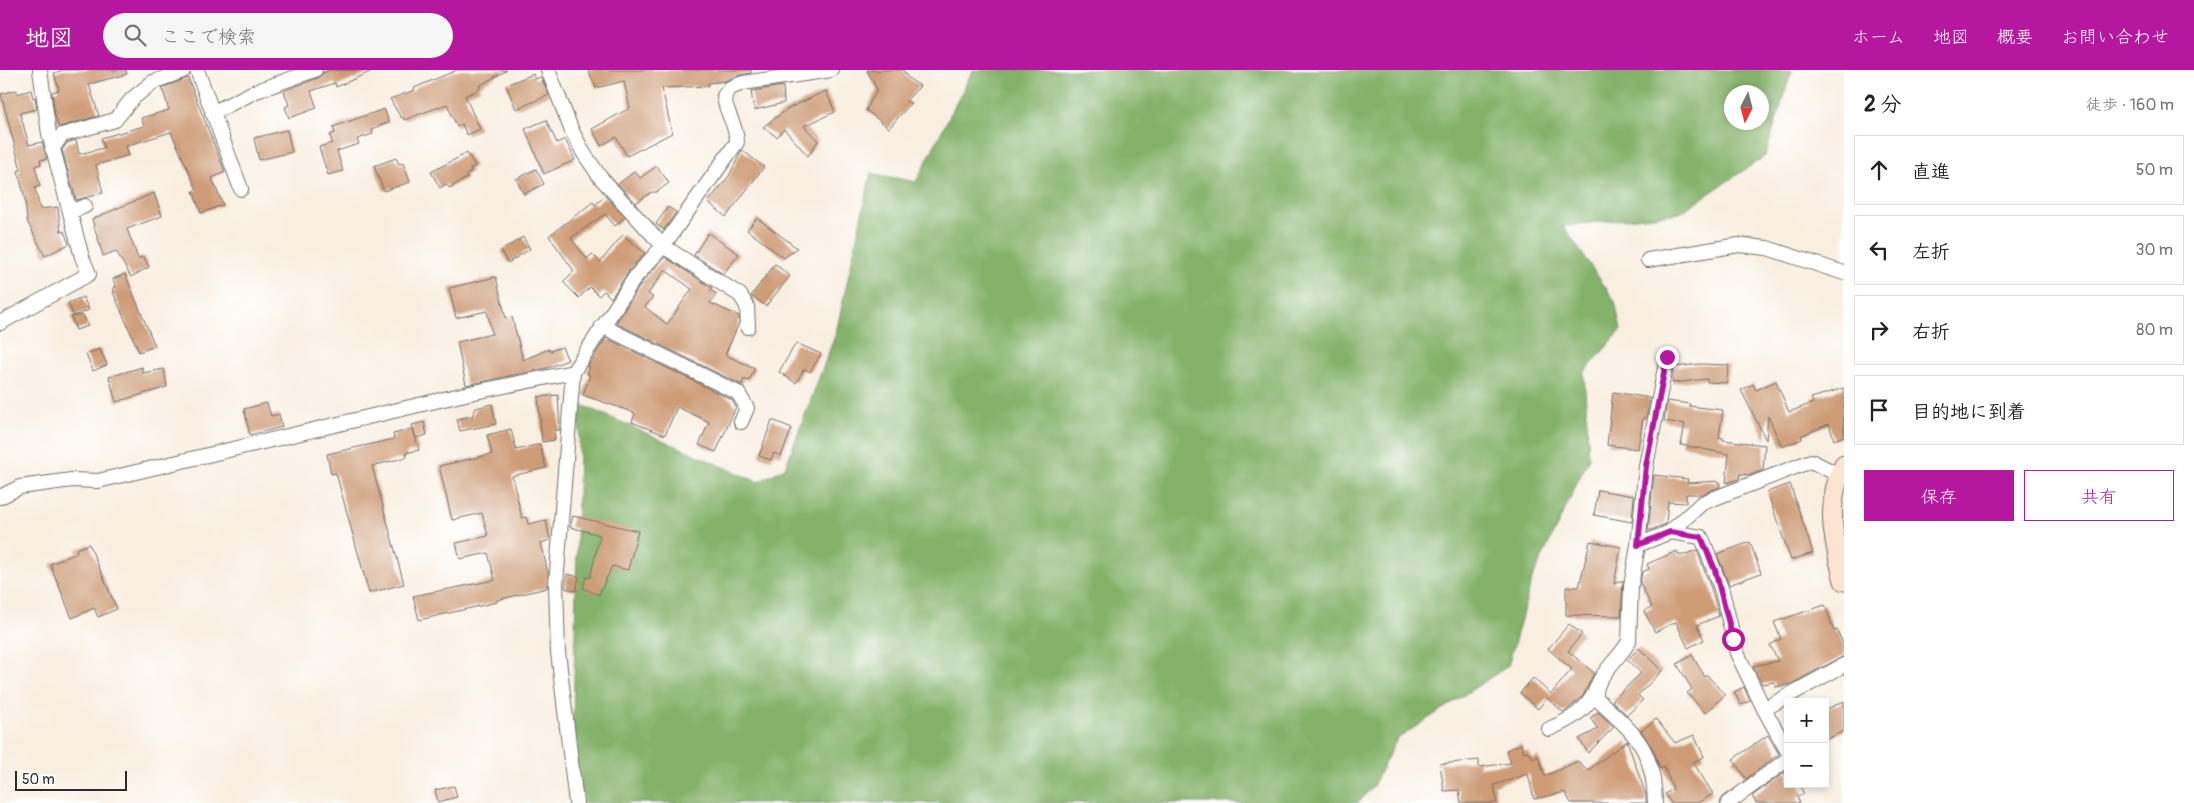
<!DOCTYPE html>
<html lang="ja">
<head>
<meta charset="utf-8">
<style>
  body { margin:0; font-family:Pangolin,"Klee One",sans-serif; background:#f6f6f6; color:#222 }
  .controls { position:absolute; right:15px; bottom:15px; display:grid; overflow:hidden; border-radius:0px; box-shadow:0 2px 8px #0003 }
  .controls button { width:45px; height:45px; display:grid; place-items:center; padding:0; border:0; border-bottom:1px solid #e0e0e0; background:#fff; color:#222; font:25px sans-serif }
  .compass { position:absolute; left:1724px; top:15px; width:45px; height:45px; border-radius:50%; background:#fff; box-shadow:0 2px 8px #0003; rotate:186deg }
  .scale { position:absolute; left:15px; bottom:12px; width:112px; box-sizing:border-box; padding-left:5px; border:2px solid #2b2b2b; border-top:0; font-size:14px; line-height:18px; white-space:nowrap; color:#2b2b2b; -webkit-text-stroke:4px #fff; paint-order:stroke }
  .stop { position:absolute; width:15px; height:15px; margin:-11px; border:4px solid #b5179e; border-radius:50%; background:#fff }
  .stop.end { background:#b5179e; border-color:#fff; box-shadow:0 1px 5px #0008 }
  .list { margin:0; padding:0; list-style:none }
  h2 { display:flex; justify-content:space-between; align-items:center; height:65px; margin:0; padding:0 20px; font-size:21px }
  h2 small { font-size:16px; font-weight:400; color:#767676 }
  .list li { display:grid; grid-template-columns:32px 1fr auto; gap:15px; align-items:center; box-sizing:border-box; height:70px; margin:0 10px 10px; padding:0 10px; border:1px solid #e0e0e0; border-radius:0px }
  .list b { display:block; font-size:19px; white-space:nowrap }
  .list em { font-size:16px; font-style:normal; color:#767676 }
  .actions { display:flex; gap:10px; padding:15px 20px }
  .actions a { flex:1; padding:11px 0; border:1px solid #b5179e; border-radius:0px; text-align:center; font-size:18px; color:#b5179e }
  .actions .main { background:#b5179e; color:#fff }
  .icon { flex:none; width:28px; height:28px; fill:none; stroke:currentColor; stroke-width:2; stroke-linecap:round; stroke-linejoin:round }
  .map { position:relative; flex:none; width:1844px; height:733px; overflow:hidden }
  header { display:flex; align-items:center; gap:30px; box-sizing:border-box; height:70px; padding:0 25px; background:#b5179e; color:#fff }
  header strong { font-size:24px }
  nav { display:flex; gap:28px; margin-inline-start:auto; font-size:18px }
  .search { width:350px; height:45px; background:#f6f6f6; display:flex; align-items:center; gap:12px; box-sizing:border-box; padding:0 18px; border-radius:28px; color:#767676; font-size:19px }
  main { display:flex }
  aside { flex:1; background:#fff }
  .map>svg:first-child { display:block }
</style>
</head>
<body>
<header>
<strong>地図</strong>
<div class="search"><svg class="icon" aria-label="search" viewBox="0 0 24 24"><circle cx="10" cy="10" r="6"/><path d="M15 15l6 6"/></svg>ここで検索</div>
<nav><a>ホーム</a><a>地図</a><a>概要</a><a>お問い合わせ</a></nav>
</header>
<main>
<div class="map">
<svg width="1844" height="733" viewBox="0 0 1844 733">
  <rect width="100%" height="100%" fill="#fff"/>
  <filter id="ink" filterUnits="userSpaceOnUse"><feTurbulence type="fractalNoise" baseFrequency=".02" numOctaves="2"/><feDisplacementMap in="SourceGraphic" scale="10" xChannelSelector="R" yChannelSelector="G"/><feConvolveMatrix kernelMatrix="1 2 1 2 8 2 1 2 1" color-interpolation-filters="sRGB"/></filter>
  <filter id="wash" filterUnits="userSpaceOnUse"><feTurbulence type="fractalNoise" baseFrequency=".0096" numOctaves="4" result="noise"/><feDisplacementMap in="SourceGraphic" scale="20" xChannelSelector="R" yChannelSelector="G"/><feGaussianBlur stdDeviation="1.12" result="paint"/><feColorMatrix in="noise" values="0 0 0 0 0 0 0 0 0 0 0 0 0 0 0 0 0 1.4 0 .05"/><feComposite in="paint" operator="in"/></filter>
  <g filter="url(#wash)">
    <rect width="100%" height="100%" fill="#f9efe1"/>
    <path fill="#84b26b" stroke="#586e4b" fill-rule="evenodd" d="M973,0H1792L1765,86L1680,143L1563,156L1615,231L1621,260L1584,303L1589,388L1532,509L1508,596L1397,669L1373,716L1358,733H576L572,705L580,334L758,412L785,398L836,263L871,103L916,112ZM1732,22H1762V52H1732Z"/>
    <g id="blocks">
      <path fill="#ce9c77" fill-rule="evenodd" d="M63,0H126L127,4L89,14L99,46L59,57L55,46L52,22L59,20L54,3Z
        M330,0L372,1L336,17L335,13L311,21L317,38L289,48L285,37L289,35L284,21L318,8L323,3Z
        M457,0H507L479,16L480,19L465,26L480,59L467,65L462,54L457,57L447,34L404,50L403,47L401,48L390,29L415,20L414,18Z
        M588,0H751V3L740,5L725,11L708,13V16L662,18L672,63L627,86L616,67L601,76L592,59L630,38L624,11L596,18Z
        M867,0H903L908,8L920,16L906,31L911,33L889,58L866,40L877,20Z
        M533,4L535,9L541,7L549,25L516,39L506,15Z
        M188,8L225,102L212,108L223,135L201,143L193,121L197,120L171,62L126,76L129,85L96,95L103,123L76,130L62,80L67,73L76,70L79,84L104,78L101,68L144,56L141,48L169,40L162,18Z
        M783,16L784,33L754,40L751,21Z
        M16,20L17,24L31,20L33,28L35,27L37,39L20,43L29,75L42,72L47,89L40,90L41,94L35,96L40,116L35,118L40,139L58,137L61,162L64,161L69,174L45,186L27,151L25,129L18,101L21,100L1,24Z
        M826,21L835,42L804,56L818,71L808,86L784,59L777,67L763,57L789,38Z
        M384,39L389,52L372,59L373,64L357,69L359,74L337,81L343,101L328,105L319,77L332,73L330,65L335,63L333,57Z
        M546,50L557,73L565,69L575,90L544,104L525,59Z
        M287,60L292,82L259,90L254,68Z
        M742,80L764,97L726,147L708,132L729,106Z
        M467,83L475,96L470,99L471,102L466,105L467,108L449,118L446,114L440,118L431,102Z
        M396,88L399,94L403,93L410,112L384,121L374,96Z
        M657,96L669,113L657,122H652L636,133L618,114L635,101L640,108Z
        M536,99L544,114L524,124L516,109Z
        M154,123L162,146L127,159L138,188L144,187L149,197L131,207L116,181L103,186L92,149Z
        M605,126L625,147L615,156L605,144L571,168L587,189L592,184L600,192L623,165L645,183L629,201L611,228L604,221L599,226L590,217L579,228L563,212L574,201L549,166L593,132L595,135Z
        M668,137L676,142L664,160L656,154Z
        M757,148L797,178L784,188L747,160Z
        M708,163L739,184L723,204L694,185Z
        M523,167L530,179L508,193L501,181Z
        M665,187L712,218L710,220L717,224L710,233L739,246V253L725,285L755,298L749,311L744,309L742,315L616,253L643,211ZM665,200L692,219L667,254L645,237L653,227L648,224Z
        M775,194L790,206L766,236L751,226Z
        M125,204L155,276L139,282L113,222H115L113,218L116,217L113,209Z
        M496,207L506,249L512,247L523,290L549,279L550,281L562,277L568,290L547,298L466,315L457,272L492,264L487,241L456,248L449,218Z
        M83,227L89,240L74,246L68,233Z
        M83,245L88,256L76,260L71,247Z
        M606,268L732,330L736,337L716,382L699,375L709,352L677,337L665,365L632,352L635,343L583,325L590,305L587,303L590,297L588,296Z
        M796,273L821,284L810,302L804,299L796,313L779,302Z
        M100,279L107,295L93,301L86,284Z
        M1700,294L1729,295L1726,313L1707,312V309L1672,313L1674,297Z
        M142,297V303L164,299L167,317L116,332L109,307Z
        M1776,311L1789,342L1813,333L1811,328L1844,318V366L1834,370L1829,354L1801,366L1802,369L1782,377L1768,346L1766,370L1741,320L1753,314L1756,320Z
        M1613,322L1650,328L1646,348H1643L1638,379L1607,375Z
        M558,325L560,360H554L555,370L542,372L538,327Z
        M1667,331L1690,334L1689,336L1723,340L1719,367L1723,368V370L1765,375L1763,400L1750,405L1740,404L1739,409L1726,413L1729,384L1681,375L1685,354L1664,351Z
        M267,333L271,346L279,344L282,357L250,365L244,339Z
        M492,334L496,354L460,361L457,349L472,346L476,338Z
        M772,350L792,358L781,386L774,383L771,390L759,386Z
        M424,352L427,365L416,368L412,355Z
        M413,359L419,380L406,383L407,387L372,396L404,514L369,523L336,403L331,404L327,384L394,369L393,364Z
        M511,359L516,380L540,374L546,398L512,406L522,448L526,447L528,454L546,450L550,470L541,473L548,503L547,518L497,530V532L419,550L413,526L495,510L488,483L460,489L456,473L488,466L482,443L452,450L439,396L492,384L487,365Z
        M1654,405L1688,409L1687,413L1719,411L1720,417L1702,424H1686V433L1668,432L1666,454L1648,461Z
        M1790,414L1813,483L1791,490L1767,422Z
        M1598,420L1634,426L1632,452L1594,445Z
        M573,446L638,461L628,500L612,496L599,525L583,518L586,507L590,508L600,465L570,457Z
        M1590,471L1621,477L1614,514L1623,510L1621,546L1566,545V517H1579Z
        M1750,472L1761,503L1729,515L1717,484Z
        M89,474L117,539L98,547L94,538L72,548L50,494L77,483L76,479Z
        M1697,480L1712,521L1719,546L1697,555L1704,570L1688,578L1676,552L1655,562L1644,541L1652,537L1640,513L1642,502L1649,499L1647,494L1677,481L1680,486Z
        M567,504L579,507L576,521L565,518Z
        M1825,535L1834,561L1837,560L1844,576V586L1791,614L1775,617L1774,612L1762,614L1753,596L1778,591L1770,575L1781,569L1774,552Z
        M1569,554L1582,564L1568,581L1594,603L1583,626L1566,641L1563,642L1547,628L1538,639L1520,623L1533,608L1551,624L1572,599L1548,579Z
        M1639,578L1662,601L1638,625L1643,630L1627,645L1612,631L1641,603L1627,590Z
        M1692,585L1705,607L1707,605L1725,625L1705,643L1687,623L1692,619L1677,594Z
        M1744,617L1750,631L1741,635L1734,622Z
        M1844,631V661L1825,670V640Z
        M1598,642L1614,657L1588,683L1579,669L1598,659L1590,648Z
        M1656,649L1675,673L1694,665L1704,687L1693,692L1713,724L1697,733H1671L1665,724L1673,719L1664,697L1660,699L1654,681L1641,661Z
        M1768,665L1779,684L1746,709L1733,689Z
        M1627,671L1646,725V733H1571L1565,722L1534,729L1528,704L1494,715L1497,733H1461L1459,720L1444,721L1440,694L1479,690V697L1511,693L1506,680L1521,674L1524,682L1527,681L1534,689L1538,686L1545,706L1578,691L1587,701Z
        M1788,700V714H1799L1804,724L1797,727L1800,733H1756L1752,726Z
        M454,716L457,727L438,732L435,720Z"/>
    </g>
  </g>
  <g filter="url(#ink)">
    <use href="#blocks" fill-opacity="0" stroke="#73706b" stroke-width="1"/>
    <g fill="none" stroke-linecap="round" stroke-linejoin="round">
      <defs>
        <path id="minor" d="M197,0L241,119
          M548,0L572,61L583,82L600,107L663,176L740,225L747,236L748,257
          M212,43L254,22L315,0
          M52,79L62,65L115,50L132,29L153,12L183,1
          M70,142L85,136
          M1648,190L1739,175L1767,178L1844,203
          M0,253L89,204L82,187L49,64L40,0
          M602,256L738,323L747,338L741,352
          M0,427L20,417L72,410L98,411L465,324L573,302
          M1670,462L1701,467L1704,473L1722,521L1737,583L1764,639L1788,682
          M1638,475L1646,396L1667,287
          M1764,639L1844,595
          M1549,659C1570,650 1588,640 1596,619
          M576,733L558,582L556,514L573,302L636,206L663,176L737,72C737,55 725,42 724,26L730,18L743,13L831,0
          M1655,733C1654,678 1635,664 1597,629C1590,610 1621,588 1629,571L1631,516L1638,475L1670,462L1702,433L1811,391L1839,405
          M1728,733L1788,689"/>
        <path id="secondary" d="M1844,395C1824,434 1834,472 1844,511"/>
      </defs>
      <use href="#minor" stroke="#73706b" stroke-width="16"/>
      <use href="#secondary" stroke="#73706b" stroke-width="21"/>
      <use href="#minor" stroke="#fff" stroke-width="14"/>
      <use href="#secondary" stroke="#fde4d1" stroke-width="19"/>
    </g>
  </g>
  <g fill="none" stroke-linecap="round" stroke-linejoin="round" filter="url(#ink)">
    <path stroke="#b5179e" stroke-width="6" d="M1667,287L1646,396L1638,475L1670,462L1701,467L1715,500L1733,569"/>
  </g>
</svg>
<div class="controls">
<button>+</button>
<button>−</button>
</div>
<svg class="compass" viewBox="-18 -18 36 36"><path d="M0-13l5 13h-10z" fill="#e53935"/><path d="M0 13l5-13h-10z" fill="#767676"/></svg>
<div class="scale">50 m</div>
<div class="stop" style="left:1733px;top:569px"></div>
<div class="stop end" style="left:1667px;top:287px"></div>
</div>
<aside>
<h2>2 分<small>徒歩 · 160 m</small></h2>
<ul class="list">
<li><svg class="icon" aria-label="ahead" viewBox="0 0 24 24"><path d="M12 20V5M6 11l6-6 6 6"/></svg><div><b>直進</b></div><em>50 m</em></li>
<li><svg class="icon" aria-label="left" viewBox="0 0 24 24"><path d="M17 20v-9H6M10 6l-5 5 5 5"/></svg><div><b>左折</b></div><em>30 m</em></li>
<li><svg class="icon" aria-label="right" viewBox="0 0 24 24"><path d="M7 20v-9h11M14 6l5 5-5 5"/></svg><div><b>右折</b></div><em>80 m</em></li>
<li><svg class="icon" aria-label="arrive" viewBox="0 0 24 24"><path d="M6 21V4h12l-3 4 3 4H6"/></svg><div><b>目的地に到着</b></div></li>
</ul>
<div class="actions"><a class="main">保存</a><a>共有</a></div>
</aside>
</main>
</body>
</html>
